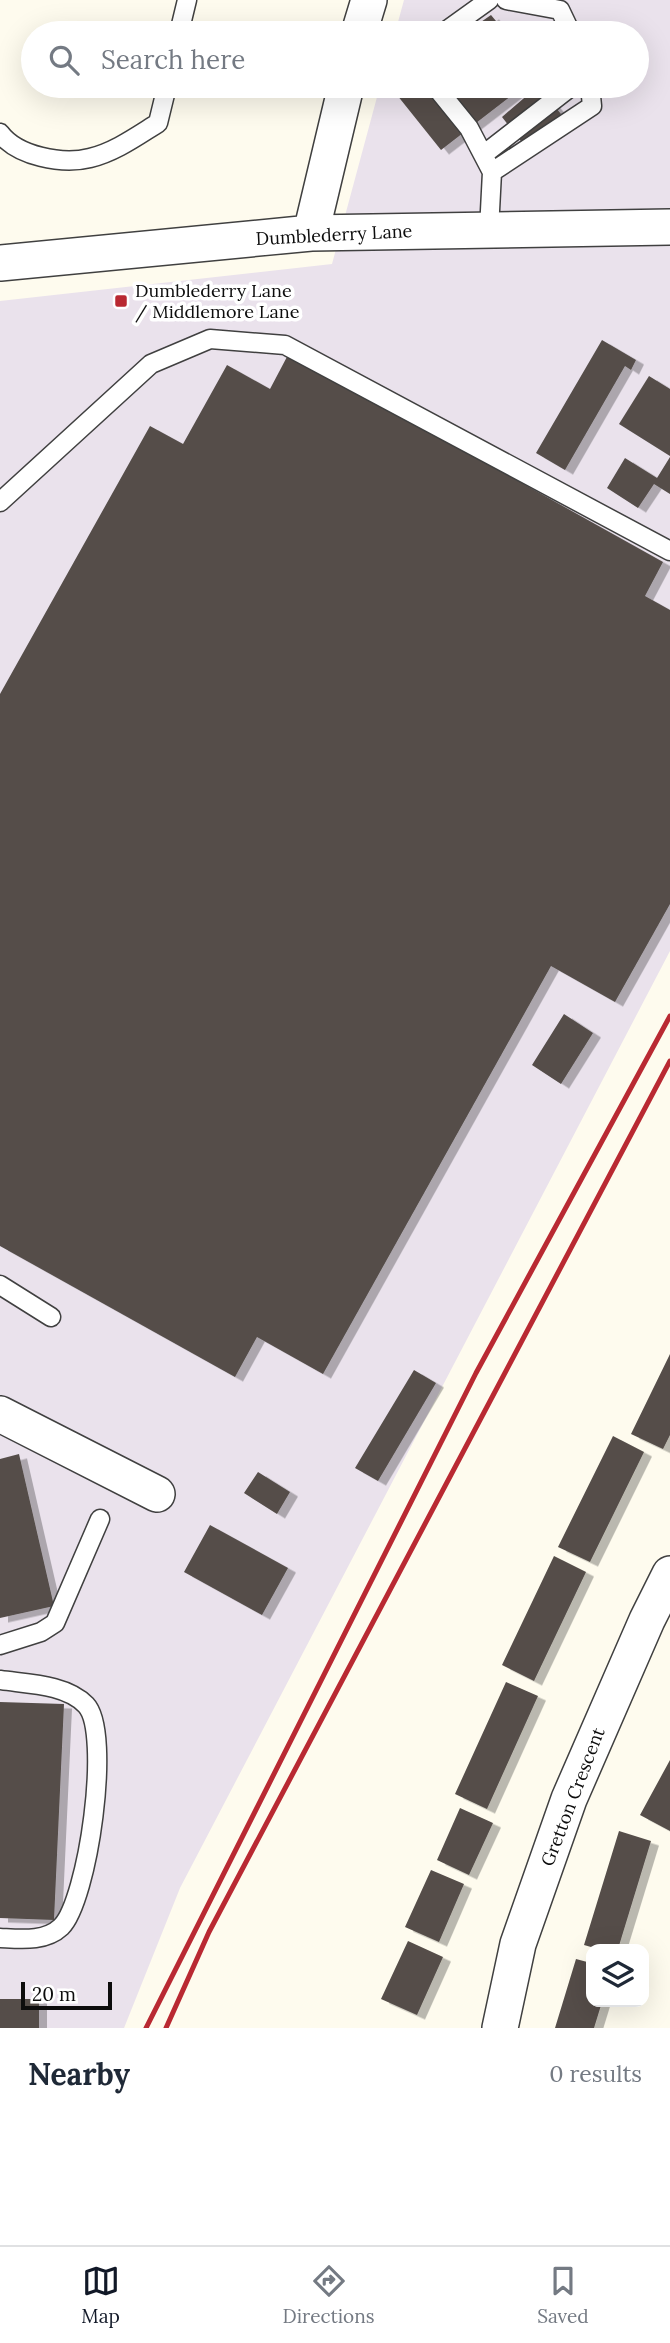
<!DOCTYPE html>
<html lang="en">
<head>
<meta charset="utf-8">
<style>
  body { margin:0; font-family:Lora,serif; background:#f6f6f7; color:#1f2937 }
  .controls { position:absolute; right:21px; bottom:21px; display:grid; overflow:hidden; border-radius:14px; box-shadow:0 7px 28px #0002 }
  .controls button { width:63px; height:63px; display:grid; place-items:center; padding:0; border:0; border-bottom:2px solid #e0e1e3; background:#fff; color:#1f2937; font:35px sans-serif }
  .scale { position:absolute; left:21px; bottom:18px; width:91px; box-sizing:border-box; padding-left:7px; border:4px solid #0d0d0d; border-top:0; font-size:19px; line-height:24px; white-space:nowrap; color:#0d0d0d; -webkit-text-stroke:5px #fff; paint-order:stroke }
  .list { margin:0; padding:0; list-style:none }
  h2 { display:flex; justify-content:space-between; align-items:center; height:91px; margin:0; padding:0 28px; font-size:30px }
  h2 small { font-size:23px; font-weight:400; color:#747a83 }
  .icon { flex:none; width:38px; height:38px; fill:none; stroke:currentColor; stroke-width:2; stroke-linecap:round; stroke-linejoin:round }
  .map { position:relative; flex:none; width:670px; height:2028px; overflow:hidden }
  .search { position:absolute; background:#fff; box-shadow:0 7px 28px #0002; left:21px; right:21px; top:21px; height:77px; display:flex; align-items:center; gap:18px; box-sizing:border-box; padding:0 24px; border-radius:38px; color:#747a83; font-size:26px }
  .sheet { height:217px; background:#fff }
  nav { display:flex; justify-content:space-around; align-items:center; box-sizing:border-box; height:98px; border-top:2px solid #e0e1e3; background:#fff; font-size:19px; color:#747a83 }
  nav a { display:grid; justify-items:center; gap:4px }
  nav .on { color:#111827 }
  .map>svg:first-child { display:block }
</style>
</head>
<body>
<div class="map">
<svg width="670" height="2028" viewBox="0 0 670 2028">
  <defs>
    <filter id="shadow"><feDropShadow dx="8" dy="4.5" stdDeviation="0" flood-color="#0004"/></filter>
  </defs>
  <rect width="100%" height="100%" fill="#fefbee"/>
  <path fill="#eae2ec" d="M404,0H670V951L180,1888L124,2028H0V301L332,264L380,86H637V33H395Z"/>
  <path fill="#554e4a" filter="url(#shadow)" d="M491,15L506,33H465Z
    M398,86H524L441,150L393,90Z
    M538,86L561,114L524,145L502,117Z
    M602,340L636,360L631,370L625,366L565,470L536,453Z
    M289,353L663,562L645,596L670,610V904L615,1002L551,966L323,1374L257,1337L235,1377L0,1246V694L150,426L183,444L227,365L270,389Z
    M649,376L670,389V456L619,424Z
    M670,457V494L654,484L638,508L607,488L625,458L657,478Z
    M564,1014L593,1033L561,1084L532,1065Z
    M670,1354V1435L663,1449L631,1434Z
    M414,1370L436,1383L378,1481L355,1468Z
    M613,1436L644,1452L590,1562L558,1547Z
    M19,1454L54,1606L0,1618V1459Z
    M258,1472L290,1492L277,1514L244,1493Z
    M210,1525L288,1568L262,1615L184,1572Z
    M554,1556L586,1572L534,1681L502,1665Z
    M506,1682L538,1696L487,1809L455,1794Z
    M0,1702L64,1704L54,1920L0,1918Z
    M670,1760V1831L640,1815Z
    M460,1808L493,1823L469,1875L437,1860Z
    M619,1831L651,1841L618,1949H598L584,1945Z
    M431,1870L464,1884L439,1942L405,1927Z
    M408,1941L443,1957L417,2015L381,1999Z
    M576,1959L591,1963V2002H602L594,2028H555Z
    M0,1999H39V2028H0Z"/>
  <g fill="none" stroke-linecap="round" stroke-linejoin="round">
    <defs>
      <path id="lane" d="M506,0L560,10L571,33
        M179,33L187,0
        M443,33L489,0
        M435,86L469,128L492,172L489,230
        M0,133C17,156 62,165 90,158C115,152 137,136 158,123L167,86
        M483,155L572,86
        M492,172L592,106L590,86
        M0,502L151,364L210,339L285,345L670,551
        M0,1285L51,1317
        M0,1645L41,1632L55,1623L100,1519
        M0,1680C27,1684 66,1684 86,1705C112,1732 88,1901 61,1927C45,1942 21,1939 0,1938"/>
      <path id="street" d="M359,33L369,0
        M311,233L346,86
        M0,263L311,233L670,227
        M0,1414L157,1494
        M500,2028L518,1944L569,1799L647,1620L670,1574"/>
    </defs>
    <use href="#lane" stroke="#404040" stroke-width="21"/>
    <use href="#street" stroke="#404040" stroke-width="38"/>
    <use href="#lane" stroke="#fff" stroke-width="18"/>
    <use href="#street" stroke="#fff" stroke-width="35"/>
    <path stroke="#b92932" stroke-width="5" d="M146,2028L476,1373L670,1016
      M166,2028L209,1932L670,1061"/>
  </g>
  <rect fill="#b92932" stroke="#fff" stroke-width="2.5" x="114" y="294" width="14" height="14" rx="3.5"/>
  <g text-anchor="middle" stroke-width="7" stroke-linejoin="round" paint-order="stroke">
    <g font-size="18" fill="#0d0d0d" stroke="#fff">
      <text transform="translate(334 235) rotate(-3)" y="6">Dumblederry Lane</text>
      <text transform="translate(573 1797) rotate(-69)" y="6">Gretton Crescent</text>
    </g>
    <g font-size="18" fill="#0d0d0d" stroke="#fff" text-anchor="start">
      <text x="135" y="297">Dumblederry Lane<tspan x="135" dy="21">/ Middlemore Lane</tspan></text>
    </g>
  </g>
</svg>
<div class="controls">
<button><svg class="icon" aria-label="layers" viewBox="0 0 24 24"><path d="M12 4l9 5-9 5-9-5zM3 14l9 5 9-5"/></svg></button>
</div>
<div class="scale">20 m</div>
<div class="search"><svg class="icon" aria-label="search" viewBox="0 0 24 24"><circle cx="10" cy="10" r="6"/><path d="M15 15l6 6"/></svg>Search here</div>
</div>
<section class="sheet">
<h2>Nearby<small>0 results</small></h2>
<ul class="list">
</ul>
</section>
<nav>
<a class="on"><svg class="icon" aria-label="map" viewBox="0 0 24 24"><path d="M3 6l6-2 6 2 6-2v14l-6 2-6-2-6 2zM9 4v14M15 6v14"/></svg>Map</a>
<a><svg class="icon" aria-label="directions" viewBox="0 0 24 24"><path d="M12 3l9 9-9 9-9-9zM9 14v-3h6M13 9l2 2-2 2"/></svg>Directions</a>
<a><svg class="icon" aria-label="saved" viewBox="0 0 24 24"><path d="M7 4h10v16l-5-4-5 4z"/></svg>Saved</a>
</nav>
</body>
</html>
